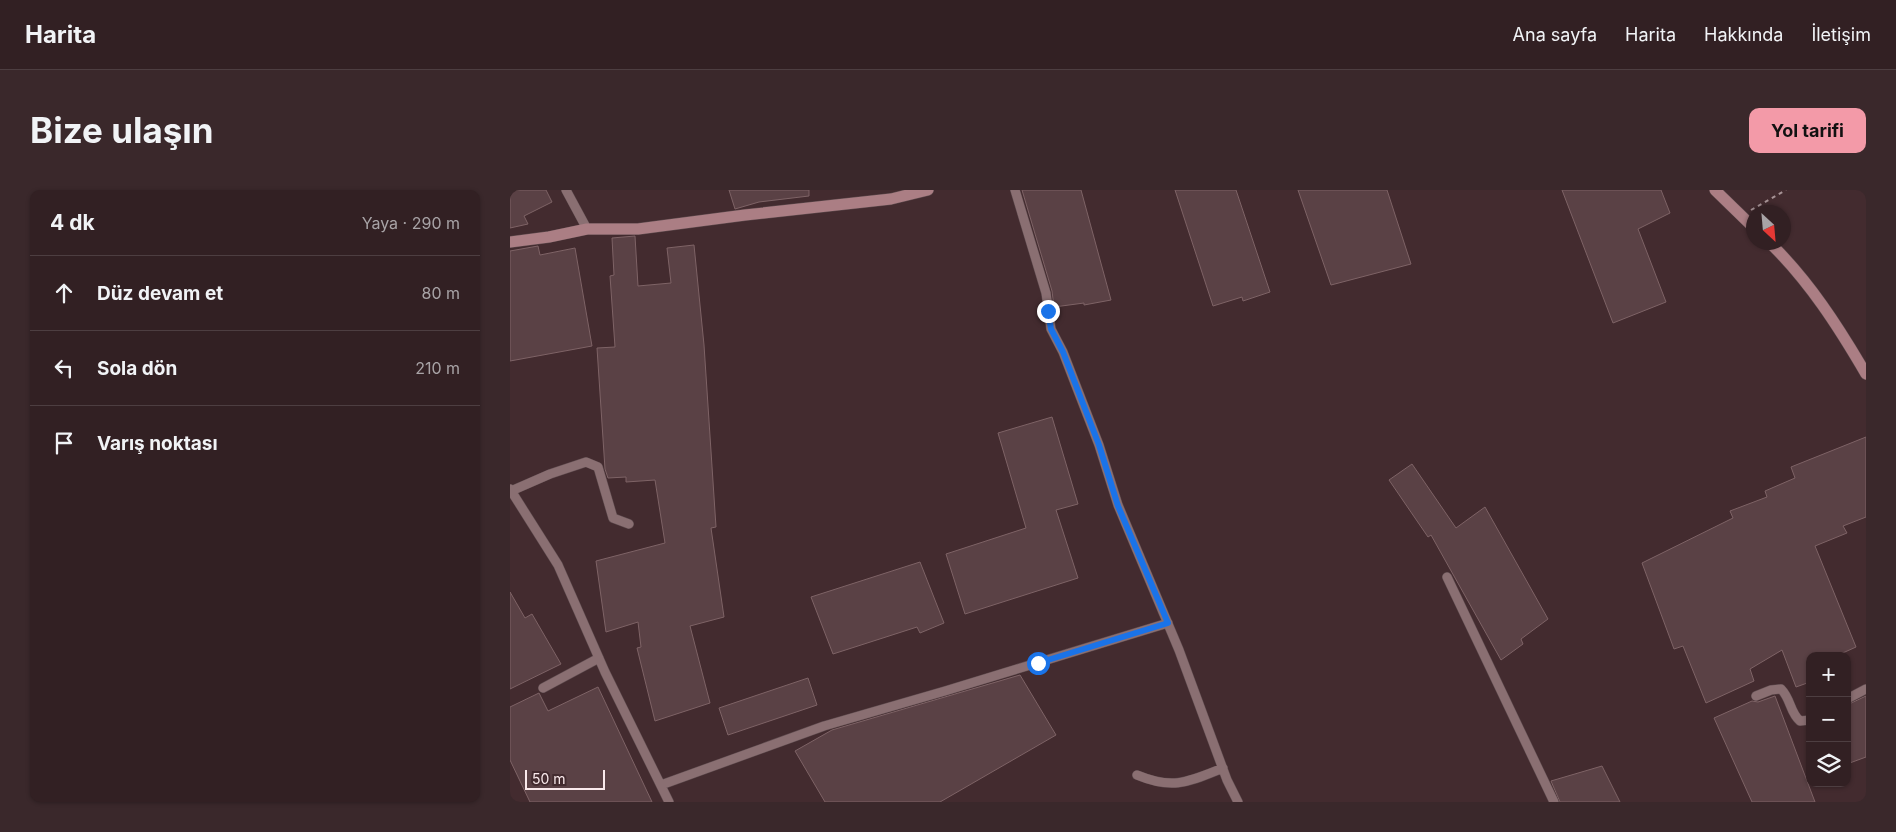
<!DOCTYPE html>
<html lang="tr">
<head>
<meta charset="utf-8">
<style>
  body { margin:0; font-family:Inter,sans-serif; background:#3a282b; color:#f1f3f6 }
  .controls { position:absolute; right:15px; bottom:15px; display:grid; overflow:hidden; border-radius:10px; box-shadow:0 1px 4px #0004 }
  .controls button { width:45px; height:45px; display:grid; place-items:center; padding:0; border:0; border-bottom:1px solid #4d3e41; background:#322023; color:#f1f3f6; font:25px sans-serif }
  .compass { position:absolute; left:1236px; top:15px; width:45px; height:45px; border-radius:50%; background:#322023; box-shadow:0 1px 4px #0004; rotate:154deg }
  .scale { position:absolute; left:15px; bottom:12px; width:80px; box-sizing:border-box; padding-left:5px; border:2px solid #f9e9eb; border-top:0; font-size:14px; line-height:18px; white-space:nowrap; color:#f9e9eb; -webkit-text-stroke:4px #432b2f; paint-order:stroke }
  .stop { position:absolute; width:15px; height:15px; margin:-11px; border:4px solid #1a73e8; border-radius:50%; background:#fff }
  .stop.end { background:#1a73e8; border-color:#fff; box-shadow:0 1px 5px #0008 }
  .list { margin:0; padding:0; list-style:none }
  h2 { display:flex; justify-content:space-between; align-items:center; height:65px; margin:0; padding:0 20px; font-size:21px }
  h2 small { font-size:16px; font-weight:400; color:#a8a3a6 }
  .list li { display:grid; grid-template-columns:32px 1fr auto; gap:15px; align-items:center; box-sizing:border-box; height:75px; padding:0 20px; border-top:1px solid #4d3e41 }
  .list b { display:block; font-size:19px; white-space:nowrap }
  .list em { font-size:16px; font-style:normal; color:#a8a3a6 }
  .icon { flex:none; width:28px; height:28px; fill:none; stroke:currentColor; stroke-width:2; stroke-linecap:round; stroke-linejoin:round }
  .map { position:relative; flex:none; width:1356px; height:612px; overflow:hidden; border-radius:10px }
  header { display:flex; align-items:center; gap:30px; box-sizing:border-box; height:70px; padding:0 25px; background:#322023; border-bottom:1px solid #4d3e41 }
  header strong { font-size:24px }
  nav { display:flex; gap:28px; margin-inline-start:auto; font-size:18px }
  .intro { display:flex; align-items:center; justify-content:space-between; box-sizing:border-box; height:120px; padding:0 30px }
  h1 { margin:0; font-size:35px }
  .button { padding:12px 22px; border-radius:10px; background:#f39aa8; color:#111; font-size:18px; font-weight:700 }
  main { display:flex; gap:30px; padding:0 30px }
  aside { flex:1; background:#322023; border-radius:10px; box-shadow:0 1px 4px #0004 }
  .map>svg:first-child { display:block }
</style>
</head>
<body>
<header>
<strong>Harita</strong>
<nav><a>Ana sayfa</a><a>Harita</a><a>Hakkında</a><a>İletişim</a></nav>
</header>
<div class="intro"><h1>Bize ulaşın</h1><a class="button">Yol tarifi</a></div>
<main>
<aside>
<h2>4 dk<small>Yaya · 290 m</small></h2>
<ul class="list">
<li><svg class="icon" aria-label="ahead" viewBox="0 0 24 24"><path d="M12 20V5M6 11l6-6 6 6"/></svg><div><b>Düz devam et</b></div><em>80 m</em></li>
<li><svg class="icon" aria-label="left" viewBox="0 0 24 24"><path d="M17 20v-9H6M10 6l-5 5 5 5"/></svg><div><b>Sola dön</b></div><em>210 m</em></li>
<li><svg class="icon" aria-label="arrive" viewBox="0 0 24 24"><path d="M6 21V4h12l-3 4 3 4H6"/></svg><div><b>Varış noktası</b></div></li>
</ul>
</aside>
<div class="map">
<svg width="1356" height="612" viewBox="0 0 1356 612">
  <rect width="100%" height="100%" fill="#432b2f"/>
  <path fill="#5a4145" stroke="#7e6366" d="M0,0H36L42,12L14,26L18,34L0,38Z
    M219,0H299V6L249,12L225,19Z
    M512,0H571L601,110L574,115V113L544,117L542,101Z
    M665,0H726L760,102L733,111L732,107L703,116Z
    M788,0H877L901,74L821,95Z
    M1052,0H1151L1160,23L1128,39L1156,112L1103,133Z
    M125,46L128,96L161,93L157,58L184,55L194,155L206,337L201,338L214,427L180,436L200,513L145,531L127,458L131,457L128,432L96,442L86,371L155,353L145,290L116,292V287L98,288L95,279L87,158L105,157L100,86L104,85L102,48Z
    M28,56L30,65L65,58L82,156L0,171V61Z
    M542,227L568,314L546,320L568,388L455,424L436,364L516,338L488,243Z
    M1356,247V327L1333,336L1337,343L1305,356L1346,457L1326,466H1300V492L1286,497L1272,460L1240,479L1244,491L1196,513L1173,456L1164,459L1132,373L1223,328L1220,321L1257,307L1255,301L1285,288L1281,277Z
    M902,274L946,338L975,317L1038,429L1011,449L1013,454L991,470L921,345L918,347L879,290Z
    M410,372L434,433L410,443L407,437L323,464L301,407Z
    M0,402L15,428L22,424L51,474L0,499Z
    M510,485L546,545L430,612H315L285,561L322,540Z
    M298,488L307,515L218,545L209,518Z
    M88,497L142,612H20L0,570V517L29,503L38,521Z
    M1265,506L1294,583L1305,612H1242L1204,528L1242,511L1248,512Z
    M1356,506V567L1337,574V515Z
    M1092,576L1110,612H1050L1041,591Z"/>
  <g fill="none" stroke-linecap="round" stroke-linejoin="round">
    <defs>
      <path id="street" d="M56,0L77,39
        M505,0L536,103L541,139L553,162L589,255L608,315L669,460L717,590L728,612
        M0,299L48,375L95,482L159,612
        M1,301L40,284L76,272L88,277L103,328L119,334
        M937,387L1044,612
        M33,498L89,468
        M1246,506L1261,500L1271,499C1281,509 1280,523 1290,531L1300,530
        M1337,509L1356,499
        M627,585C663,600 678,592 713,578
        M151,595L314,536L435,501L658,433"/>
      <path id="secondary" d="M1205,0L1244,38
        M0,52L39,47L77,39H128L235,25L381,9L418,0
        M1259,52C1299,91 1328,136 1356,184"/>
    </defs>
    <use href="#street" stroke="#5e4b4e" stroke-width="10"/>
    <use href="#secondary" stroke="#5e4b4e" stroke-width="12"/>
    <path stroke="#a79396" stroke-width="2" stroke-dasharray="4 4" stroke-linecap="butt" d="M1241,20L1276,0"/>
    <use href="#street" stroke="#8a6f72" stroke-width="9"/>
    <use href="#secondary" stroke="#ab7e84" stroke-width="11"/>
  </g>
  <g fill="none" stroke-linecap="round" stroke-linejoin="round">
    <path stroke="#1a73e8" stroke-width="6" d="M528,473L658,433L608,316L589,255L553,162L541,139L538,121"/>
  </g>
</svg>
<div class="controls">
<button>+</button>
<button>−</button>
<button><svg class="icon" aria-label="layers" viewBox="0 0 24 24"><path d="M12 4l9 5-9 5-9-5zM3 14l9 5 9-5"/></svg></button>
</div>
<svg class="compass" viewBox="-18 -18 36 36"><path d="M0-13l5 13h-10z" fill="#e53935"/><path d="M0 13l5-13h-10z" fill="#a8a3a6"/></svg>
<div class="scale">50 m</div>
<div class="stop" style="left:528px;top:473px"></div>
<div class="stop end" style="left:538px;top:121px"></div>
</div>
</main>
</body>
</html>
